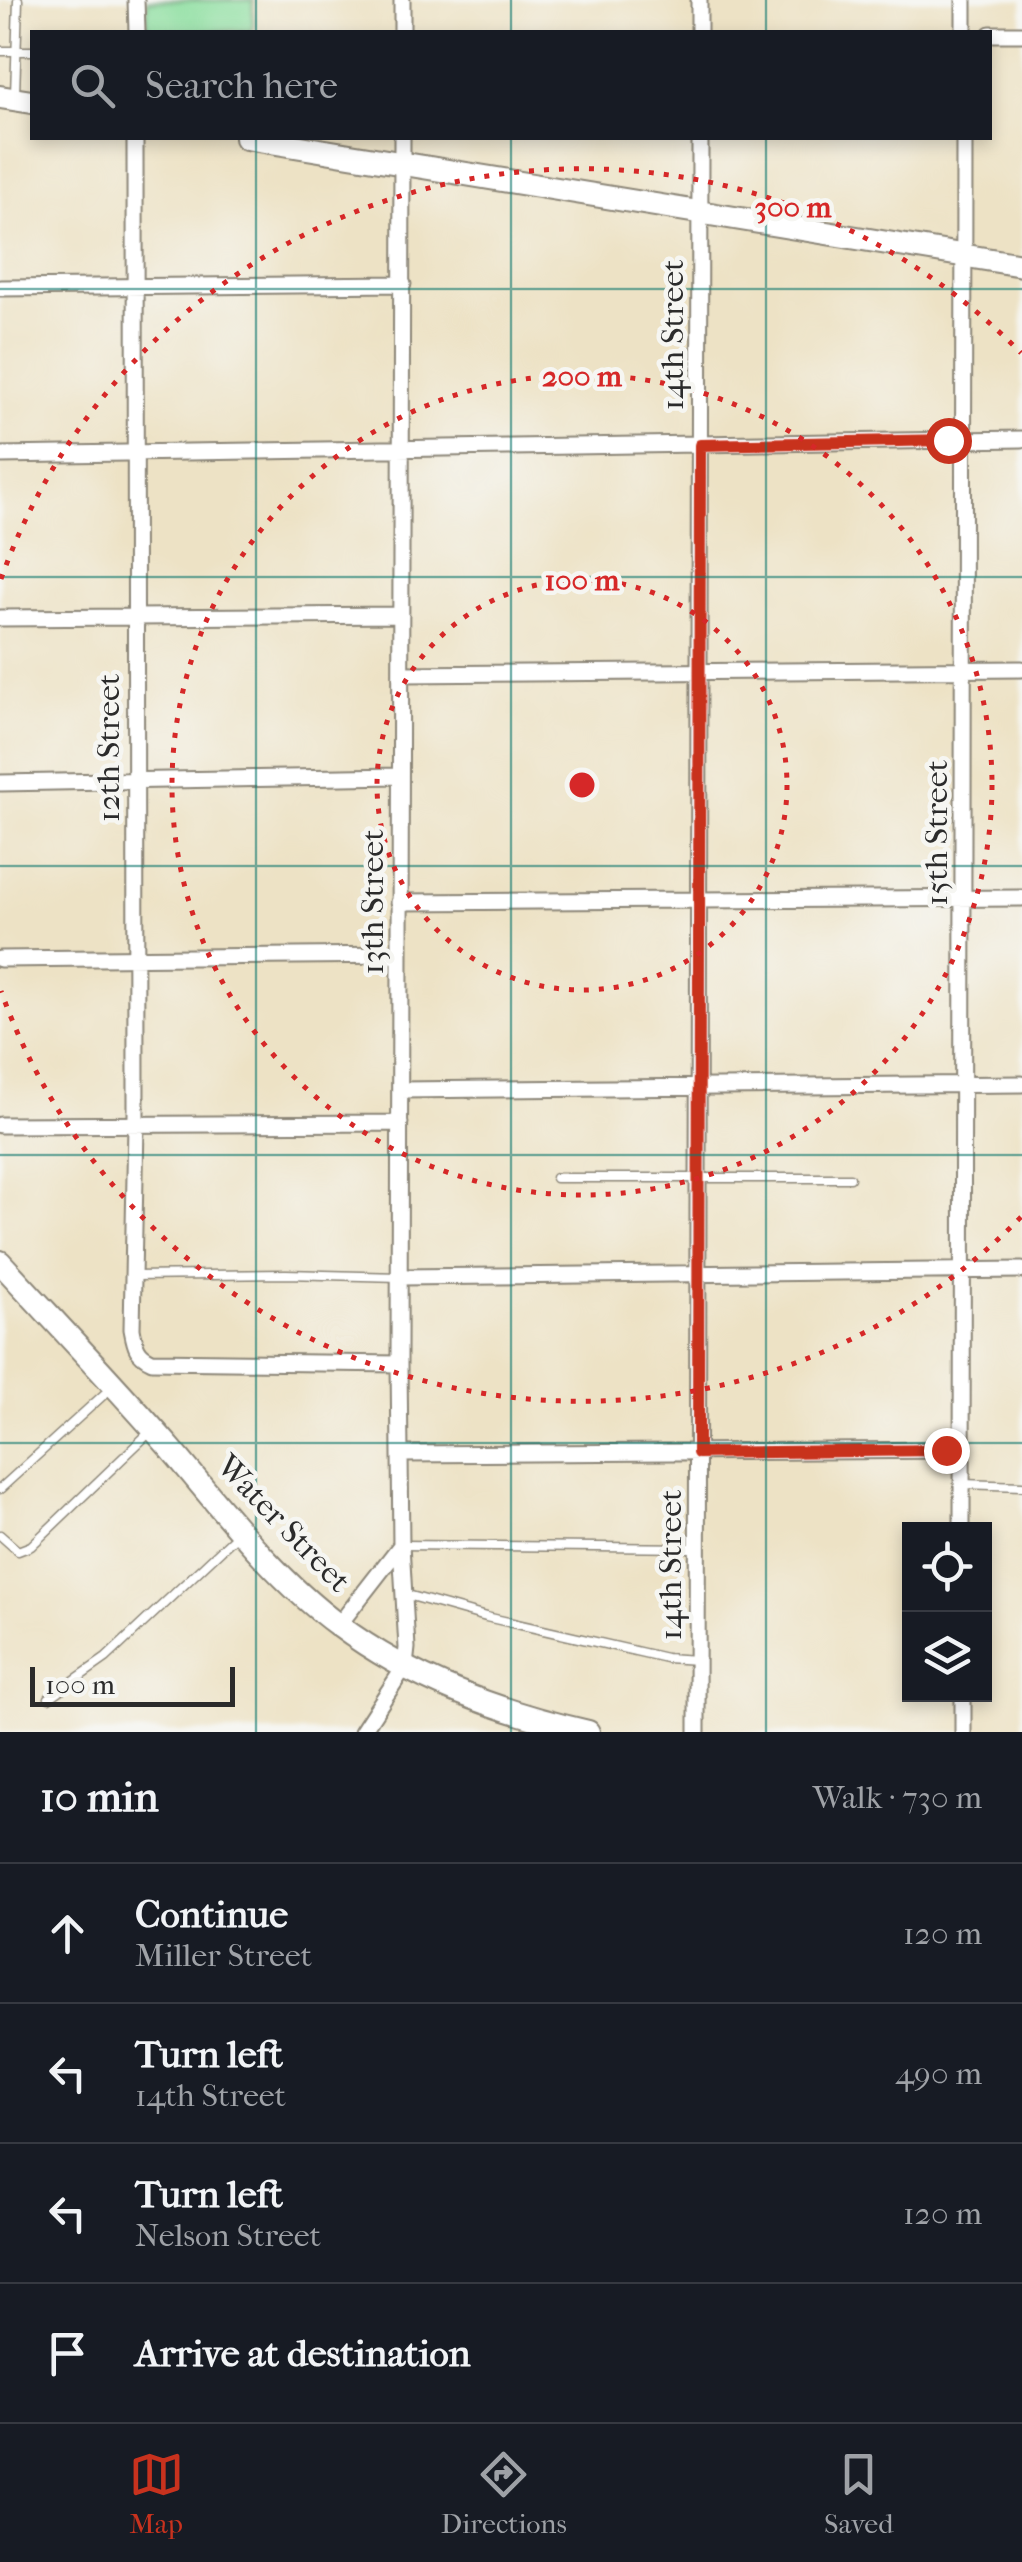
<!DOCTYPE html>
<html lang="en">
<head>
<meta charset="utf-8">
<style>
  body { margin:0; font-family:"IM FELL French Canon",serif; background:#20242c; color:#f1f3f6 }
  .controls { position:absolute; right:30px; bottom:30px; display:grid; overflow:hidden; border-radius:0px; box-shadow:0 5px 15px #0003 }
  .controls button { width:90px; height:90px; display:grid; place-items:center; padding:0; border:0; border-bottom:2px solid #363941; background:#171b24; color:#f1f3f6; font:50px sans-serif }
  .scale { position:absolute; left:30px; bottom:25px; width:205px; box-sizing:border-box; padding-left:10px; border:5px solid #2b2b2b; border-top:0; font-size:28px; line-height:35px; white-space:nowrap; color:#2b2b2b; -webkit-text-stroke:8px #f6f6f2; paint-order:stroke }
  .stop { position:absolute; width:30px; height:30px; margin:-22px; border:8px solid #c8321e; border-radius:50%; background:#fff }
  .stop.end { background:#c8321e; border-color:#fff; box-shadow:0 2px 10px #0008 }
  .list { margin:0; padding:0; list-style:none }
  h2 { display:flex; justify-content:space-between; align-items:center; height:130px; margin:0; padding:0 40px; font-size:42px }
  h2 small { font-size:32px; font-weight:400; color:#9ea1a6 }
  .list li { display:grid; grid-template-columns:65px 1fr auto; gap:30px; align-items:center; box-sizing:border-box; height:140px; padding:0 40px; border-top:2px solid #363941 }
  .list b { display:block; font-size:38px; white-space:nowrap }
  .list p { margin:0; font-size:32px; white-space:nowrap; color:#9ea1a6 }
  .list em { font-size:32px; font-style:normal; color:#9ea1a6 }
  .icon { flex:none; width:55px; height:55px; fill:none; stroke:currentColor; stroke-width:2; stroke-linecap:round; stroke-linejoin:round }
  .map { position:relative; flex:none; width:1022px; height:1732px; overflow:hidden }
  .search { position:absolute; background:#171b24; box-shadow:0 5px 15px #0003; left:30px; right:30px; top:30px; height:110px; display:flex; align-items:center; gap:25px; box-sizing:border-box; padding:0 35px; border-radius:0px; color:#9ea1a6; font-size:38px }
  .sheet { height:690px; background:#171b24 }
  nav { display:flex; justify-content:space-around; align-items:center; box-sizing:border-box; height:140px; border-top:2px solid #363941; background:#171b24; font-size:28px; color:#9ea1a6 }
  nav a { display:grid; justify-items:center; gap:5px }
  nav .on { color:#c8321e }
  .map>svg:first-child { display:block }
</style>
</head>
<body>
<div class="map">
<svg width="1022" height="1732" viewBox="0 0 1022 1732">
  <rect width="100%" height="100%" fill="#f6f6f2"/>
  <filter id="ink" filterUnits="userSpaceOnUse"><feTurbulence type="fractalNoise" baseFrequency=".01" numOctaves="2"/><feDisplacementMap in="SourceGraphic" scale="20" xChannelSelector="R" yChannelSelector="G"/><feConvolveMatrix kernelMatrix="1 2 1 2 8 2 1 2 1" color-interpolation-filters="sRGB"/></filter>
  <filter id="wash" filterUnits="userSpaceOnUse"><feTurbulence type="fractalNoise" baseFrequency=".0048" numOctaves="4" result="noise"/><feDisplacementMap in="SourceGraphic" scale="40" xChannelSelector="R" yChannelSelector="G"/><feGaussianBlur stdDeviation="2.25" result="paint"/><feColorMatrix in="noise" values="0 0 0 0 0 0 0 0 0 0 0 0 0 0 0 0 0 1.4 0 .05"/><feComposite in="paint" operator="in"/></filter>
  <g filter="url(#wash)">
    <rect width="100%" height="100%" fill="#ede2c5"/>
    <path fill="#8ddfa0" stroke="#5c8566" stroke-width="2.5" d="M147,0H253V31H147Z"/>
  </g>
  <g filter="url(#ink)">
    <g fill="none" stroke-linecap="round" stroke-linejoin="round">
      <defs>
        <path id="lane" d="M0,51H32
          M15,95L18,0
          M556,1178H850
          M135,1276L286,1274L400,1277
          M962,1484L1022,1486
          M0,1489L110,1389
          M0,1535L18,1551L31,1546L152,1430
          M401,1545L696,1548
          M404,1594L486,1617L666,1658L697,1660
          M49,1698L106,1658L238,1534"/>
        <path id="street" d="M136,0L137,32
          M402,0V32
          M699,0V32
          M964,0V32
          M990,34H1022
          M135,138L136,1125L132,1329C135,1345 136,1354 152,1361L399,1364
          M0,288L403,284
          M0,455L1022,439
          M0,618L401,615
          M402,674L1022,669
          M0,783L400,776
          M399,902L1022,898
          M0,959L399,955
          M400,1090L1022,1084
          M0,1125L400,1123
          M400,1277L1022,1270
          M400,1454L961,1450
          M962,1530L964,138
          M338,1626L401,1545
          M963,1694V1732
          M362,1732L405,1666L407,1648L401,1545L399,1364L402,138
          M697,1732L700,138"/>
        <path id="secondary" d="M0,97L32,102
          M246,138L1022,265
          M0,1262C57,1324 115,1385 170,1448C222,1509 273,1577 338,1625C413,1681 498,1711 588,1732"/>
      </defs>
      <use href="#lane" stroke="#8c8678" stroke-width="11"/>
      <use href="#street" stroke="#8c8678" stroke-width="19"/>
      <use href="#secondary" stroke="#8c8678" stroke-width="26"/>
      <use href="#lane" stroke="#fff" stroke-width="8"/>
      <use href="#street" stroke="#fff" stroke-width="15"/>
      <use href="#secondary" stroke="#fff" stroke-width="22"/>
    </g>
  </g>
  <g fill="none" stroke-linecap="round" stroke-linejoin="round" filter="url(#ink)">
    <path stroke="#c8321e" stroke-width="12" d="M946,1450L698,1453L700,445L948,440"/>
  </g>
  <path fill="none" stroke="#0f766e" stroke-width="2.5" stroke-opacity="0.55" d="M256,0V32M511,0V32M766,0V32M256,138V1732M511,138V1732M766,138V1732M0,289H1022M0,577H1022M0,866H1022M0,1155H1022M0,1443H1022"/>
  <g fill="none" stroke="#d62828" stroke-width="5" stroke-dasharray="5 10">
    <circle cx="582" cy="785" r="205"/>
    <circle cx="582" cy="785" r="410"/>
    <path d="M1021 1217A616 616 0 0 1 1 991M1 579A616 616 0 0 1 1021 353"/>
  </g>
  <g text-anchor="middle" stroke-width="9" stroke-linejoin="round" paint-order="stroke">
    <g font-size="32" fill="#2b2b2b" stroke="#f6f6f2">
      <text transform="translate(672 335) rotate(-90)" y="11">14th Street</text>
      <text transform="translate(108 748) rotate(-90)" y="11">12th Street</text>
      <text transform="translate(936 833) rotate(-90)" y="11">15th Street</text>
      <text transform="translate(372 902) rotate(-90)" y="11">13th Street</text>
      <text transform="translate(284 1523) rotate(46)" y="11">Water Street</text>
      <text transform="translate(670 1565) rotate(-90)" y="11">14th Street</text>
    </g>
  </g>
  <circle cx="582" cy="785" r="15" fill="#d62828" stroke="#f6f6f2" stroke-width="5"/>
  <g font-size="30" text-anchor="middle" font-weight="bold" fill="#d62828" stroke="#f6f6f2" stroke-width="9" stroke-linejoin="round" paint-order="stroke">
    <text x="793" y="217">300 m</text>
    <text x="582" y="386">200 m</text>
    <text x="582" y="590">100 m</text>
  </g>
</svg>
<div class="controls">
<button><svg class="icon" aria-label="locate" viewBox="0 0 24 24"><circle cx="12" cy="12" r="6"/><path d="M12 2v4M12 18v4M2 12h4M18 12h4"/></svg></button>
<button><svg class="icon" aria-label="layers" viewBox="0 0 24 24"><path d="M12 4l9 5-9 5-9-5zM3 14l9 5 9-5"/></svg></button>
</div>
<div class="scale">100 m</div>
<div class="stop" style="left:948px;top:440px"></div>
<div class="stop end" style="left:946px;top:1450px"></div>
<div class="search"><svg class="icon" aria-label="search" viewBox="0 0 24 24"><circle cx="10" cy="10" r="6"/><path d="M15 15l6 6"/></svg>Search here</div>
</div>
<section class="sheet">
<h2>10 min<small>Walk · 730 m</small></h2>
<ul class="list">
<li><svg class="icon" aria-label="ahead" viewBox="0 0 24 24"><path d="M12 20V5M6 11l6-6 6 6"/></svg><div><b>Continue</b><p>Miller Street</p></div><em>120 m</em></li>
<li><svg class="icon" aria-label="left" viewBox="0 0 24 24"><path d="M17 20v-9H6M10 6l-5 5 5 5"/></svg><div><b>Turn left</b><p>14th Street</p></div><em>490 m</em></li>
<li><svg class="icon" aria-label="left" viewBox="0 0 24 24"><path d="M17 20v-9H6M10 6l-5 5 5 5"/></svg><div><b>Turn left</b><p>Nelson Street</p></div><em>120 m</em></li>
<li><svg class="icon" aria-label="arrive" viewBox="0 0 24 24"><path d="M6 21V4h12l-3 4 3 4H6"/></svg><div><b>Arrive at destination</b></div></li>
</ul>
</section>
<nav>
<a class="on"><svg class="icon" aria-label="map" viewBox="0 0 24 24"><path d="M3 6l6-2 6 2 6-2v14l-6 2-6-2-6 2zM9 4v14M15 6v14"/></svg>Map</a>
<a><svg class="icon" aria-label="directions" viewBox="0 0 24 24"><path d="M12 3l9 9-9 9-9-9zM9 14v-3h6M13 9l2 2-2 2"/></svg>Directions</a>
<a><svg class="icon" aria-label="saved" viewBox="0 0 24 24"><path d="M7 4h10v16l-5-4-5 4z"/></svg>Saved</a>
</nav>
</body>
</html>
